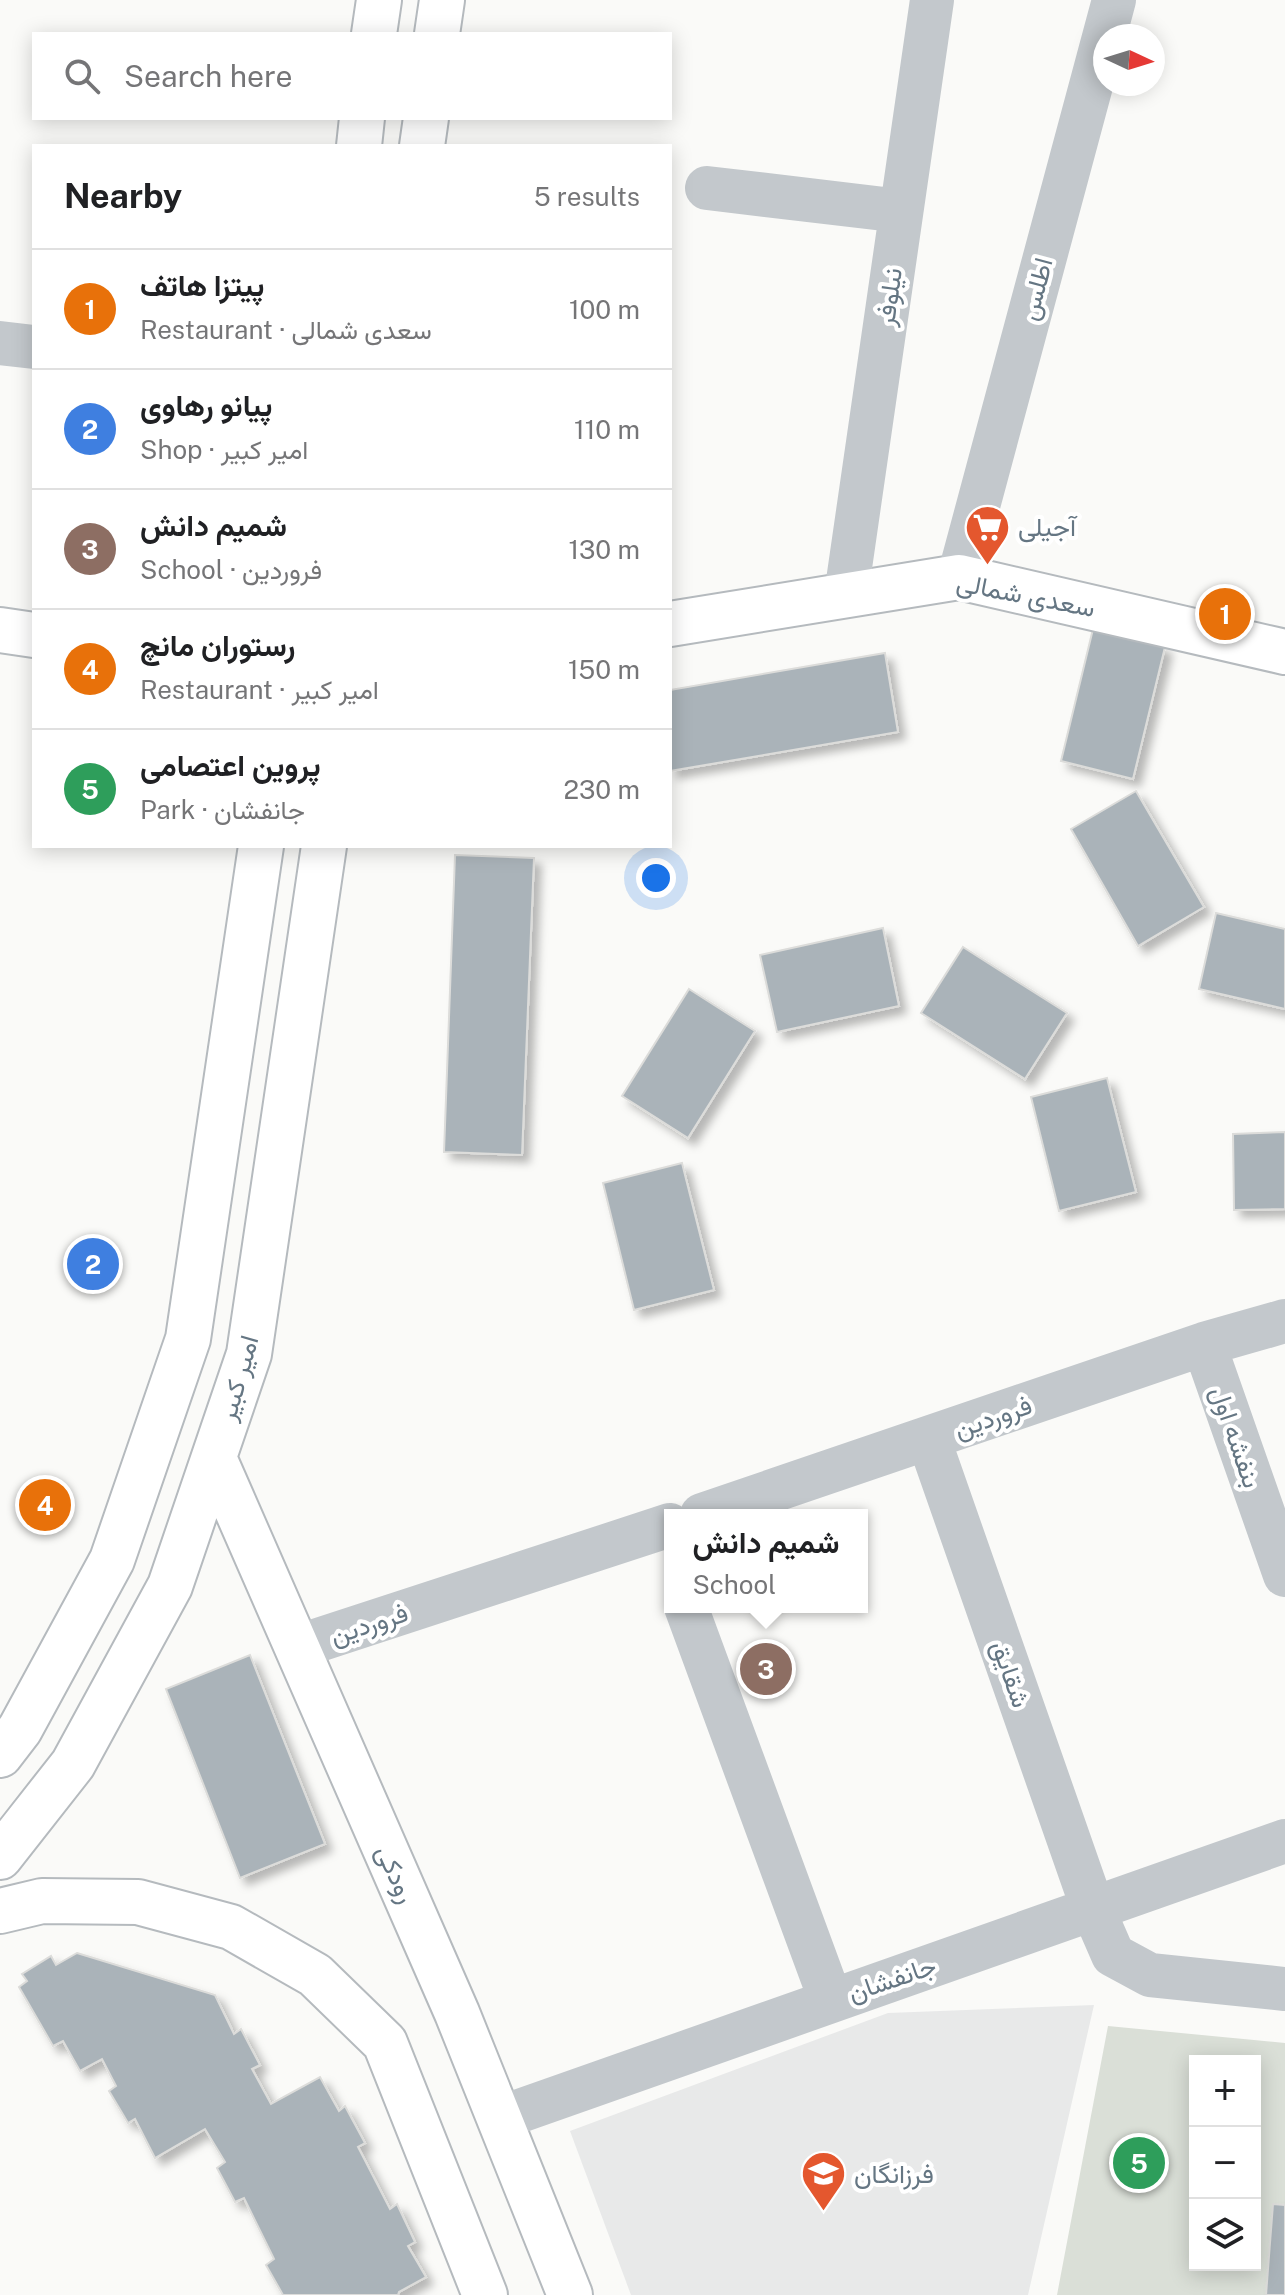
<!DOCTYPE html>
<html lang="en">
<head>
<meta charset="utf-8">
<style>
  body { margin:0; font-family:"Public Sans",Vazirmatn,sans-serif; background:#f6f6f6; color:#202124 }
  .controls { position:absolute; right:24px; bottom:24px; display:grid; overflow:hidden; border-radius:0px; box-shadow:0 4px 20px #0003 }
  .controls button { width:72px; height:72px; display:grid; place-items:center; padding:0; border:0; border-bottom:2px solid #e0e0e0; background:#fff; color:#202124; font:40px sans-serif }
  .compass { position:absolute; left:1093px; top:24px; width:72px; height:72px; border-radius:50%; background:#fff; box-shadow:0 4px 20px #0003; rotate:94deg }
  .you { position:absolute; left:656px; top:878px; width:28px; height:28px; margin:-20px; border:6px solid #fff; border-radius:50%; background:#1a73e8; box-shadow:0 0 0 12px #1a73e833 }
  .badge { display:grid; place-items:center; width:52px; height:52px; border-radius:50%; background:#e4572e; color:#fff; font-size:26px; font-weight:700 }
  .pin { position:absolute; translate:-50% -50%; border:4px solid #fff; box-shadow:0 2px 8px #0006 }
  .popup { position:absolute; left:664px; top:1509px; width:204px; height:104px; box-sizing:border-box; display:grid; place-content:center; border-radius:0px; background:#fff; filter:drop-shadow(0 2px 6px #0005); font-size:26px; white-space:nowrap; color:#757577 }
  .popup b { font-size:30px; color:#202124 }
  .popup::after { content:''; position:absolute; left:50%; top:100%; margin-left:-16px; border:16px solid transparent; border-top-color:#fff }
  .list { margin:0; padding:0; list-style:none }
  h2 { display:flex; justify-content:space-between; align-items:center; height:104px; margin:0; padding:0 32px; font-size:34px }
  h2 small { font-size:26px; font-weight:400; color:#757577 }
  .list li { display:grid; grid-template-columns:52px 1fr auto; gap:24px; align-items:center; box-sizing:border-box; height:120px; padding:0 32px; border-top:2px solid #e0e0e0 }
  .list b { display:block; font-size:30px; white-space:nowrap }
  .list p { margin:0; font-size:26px; white-space:nowrap; color:#757577 }
  .list em { font-size:26px; font-style:normal; color:#757577 }
  .icon { flex:none; width:44px; height:44px; fill:none; stroke:currentColor; stroke-width:2; stroke-linecap:round; stroke-linejoin:round }
  .map { position:relative; flex:none; width:1285px; height:2295px; overflow:hidden }
  .search { position:absolute; background:#fff; box-shadow:0 4px 20px #0003; left:32px; top:32px; width:640px; height:88px; display:flex; align-items:center; gap:20px; box-sizing:border-box; padding:0 28px; border-radius:0px; color:#757577; font-size:30px }
  .panel { position:absolute; background:#fff; box-shadow:0 4px 20px #0003; left:32px; top:144px; width:640px; height:704px; border-radius:0px }
  .map>svg:first-child { display:block }
</style>
</head>
<body>
<div class="map">
<svg width="1285" height="2295" viewBox="0 0 1285 2295">
  <defs>
    <filter id="shadow"><feDropShadow dx="7" dy="7" stdDeviation="4" flood-color="#0004"/></filter>
  </defs>
  <rect width="100%" height="100%" fill="#fafaf8"/>
  <path fill="#e8e9e9" d="M1094,2005L1028,2295H631L570,2131L888,2013Z"/>
  <path fill="#dadfd7" fill-rule="evenodd" d="M1108,2026L1285,2043V2295H1057ZM1195,2061H1255V2265H1195Z"/>
  <path fill="#aab3b9" stroke="#dcdcda" stroke-width="2" filter="url(#shadow)" d="M1093,629L1165,647L1133,779L1061,761Z
    M885,653L898,732L670,771V690Z
    M1136,791L1204,907L1138,946L1071,829Z
    M455,855L534,858L522,1155L444,1152Z
    M1216,913L1285,929V1009L1199,989Z
    M883,928L899,1006L777,1032L760,955Z
    M963,947L1067,1013L1025,1079L921,1013Z
    M689,989L755,1031L688,1138L622,1096Z
    M1107,1078L1136,1192L1059,1211L1031,1097Z
    M1285,1132V1209L1234,1210L1233,1134Z
    M682,1163L714,1290L634,1310L603,1183Z
    M250,1655L325,1844L240,1878L166,1689Z
    M77,1953L215,1995L234,2034L241,2029L260,2065L252,2069L271,2104L320,2077L339,2111L345,2106L365,2143L358,2147L390,2209L397,2204L415,2242L408,2246L426,2277L399,2292L398,2295H283L266,2265L274,2259L244,2198L235,2202L217,2168L225,2162L205,2129L155,2158L135,2119L128,2123L109,2091L116,2086L102,2059L80,2071L63,2041L53,2046L19,1987L27,1981L22,1974L51,1956L56,1965Z
    M1273,2204L1285,2205V2295H1266Z"/>
  <g fill="none" stroke-linecap="round" stroke-linejoin="round">
    <defs>
      <path id="major" d="M374,34L379,0
        M437,34L442,0
        M359,146L362,118
        M422,146L426,118
        M670,624L959,577L1285,652
        M0,630L34,635
        M214,1458L457,2013L570,2295
        M0,1755L20,1729L112,1560L188,1339L261,846
        M0,1857L73,1764L170,1586L249,1354L324,846
        M0,1911L42,1901L138,1902L231,1927L315,1975L385,2043L485,2295"/>
    </defs>
    <use href="#major" stroke="#b5babe" stroke-width="48"/>
    <path stroke="#c3c8cc" stroke-width="44" d="M707,188L901,211
      M0,343L34,347
      M959,577L1114,0
      M846,595L932,0
      M1204,1344L1285,1575
      M929,1440L1093,1909L1113,1955L1150,1975L1285,1989
      M702,1515L1204,1344L1285,1321
      M686,1607L831,2001
      M297,1647L670,1525
      M500,2118L1285,1841"/>
    <use href="#major" stroke="#fff" stroke-width="44"/>
  </g>
  <defs>
    <symbol id="supermarket-pin" viewBox="-11 -11 22 30"><path d="M0 17L-7.5 6A9.5 9.5 0 1 1 7.5 6Z" fill="#e4572e" stroke="#fff"/><path d="M-6-5.5h2.5l.6 2H6L4.5 2H-2.5L-4.4-4H-6ZM-1.5 3.2a1.3 1.3 0 1 0 .1 0ZM3 3.2a1.3 1.3 0 1 0 .1 0Z" fill="#fff"/></symbol>
    <symbol id="school-pin" viewBox="-11 -11 22 30"><path d="M0 17L-7.5 6A9.5 9.5 0 1 1 7.5 6Z" fill="#e4572e" stroke="#fff"/><path d="M0-5L7-2L0 1L-7-2ZM-4 1L0 2.5L4 1V4Q0 6-4 4Z" fill="#fff"/></symbol>
  </defs>
  <g fill-rule="evenodd">
    <use href="#supermarket-pin" x="962" y="502" width="51" height="69"/>
    <use href="#school-pin" x="798" y="2148" width="51" height="69"/>
  </g>
  <g text-anchor="middle" stroke-width="8" stroke-linejoin="round" paint-order="stroke">
    <g font-size="26" fill="#657683" stroke="#fff">
      <text transform="translate(1036 289) rotate(-75)" y="9">اطلس</text>
      <text transform="translate(889 297) rotate(-82)" y="9">نیلوفر</text>
      <text transform="translate(1026 595) rotate(11)" y="9">سعدى شمالى</text>
      <text transform="translate(238 1378) rotate(-74)" y="9">امیر کبیر</text>
      <text transform="translate(993 1417) rotate(-19)" y="9">فروردین</text>
      <text transform="translate(1236 1437) rotate(71)" y="9">بنفشه اول</text>
      <text transform="translate(369 1624) rotate(-18)" y="9">فروردین</text>
      <text transform="translate(1011 1674) rotate(71)" y="9">شقایق</text>
      <text transform="translate(396 1874) rotate(66)" y="9">رودکى</text>
      <text transform="translate(892 1979) rotate(-19)" y="9">جانفشان</text>
    </g>
    <g font-size="26" fill="#657683" stroke="#fff" text-anchor="start">
      <text x="1018" y="536">آجیلی</text>
      <text x="854" y="2183">فرزانگان</text>
    </g>
  </g>
</svg>
<div class="controls">
<button>+</button>
<button>−</button>
<button><svg class="icon" aria-label="layers" viewBox="0 0 24 24"><path d="M12 4l9 5-9 5-9-5zM3 14l9 5 9-5"/></svg></button>
</div>
<svg class="compass" viewBox="-18 -18 36 36"><path d="M0-13l5 13h-10z" fill="#e53935"/><path d="M0 13l5-13h-10z" fill="#757577"/></svg>
<div class="you"></div>
<div class="pin badge" style="left:1225px;top:614px;background:#e8710a">1</div>
<div class="pin badge" style="left:93px;top:1264px;background:#3f7fe0">2</div>
<div class="pin badge" style="left:766px;top:1669px;background:#8d6e63">3</div>
<div class="popup"><b>شمیم دانش</b>School</div>
<div class="pin badge" style="left:45px;top:1505px;background:#e8710a">4</div>
<div class="pin badge" style="left:1139px;top:2163px;background:#2e9e5b">5</div>
<div class="search"><svg class="icon" aria-label="search" viewBox="0 0 24 24"><circle cx="10" cy="10" r="6"/><path d="M15 15l6 6"/></svg>Search here</div>
<section class="panel">
<h2>Nearby<small>5 results</small></h2>
<ul class="list">
<li><span class="badge" style="background:#e8710a">1</span><div><b>پیتزا هاتف</b><p>Restaurant · سعدى شمالى</p></div><em>100 m</em></li>
<li><span class="badge" style="background:#3f7fe0">2</span><div><b>پیانو رهاوی</b><p>Shop · امیر کبیر</p></div><em>110 m</em></li>
<li><span class="badge" style="background:#8d6e63">3</span><div><b>شمیم دانش</b><p>School · فروردین</p></div><em>130 m</em></li>
<li><span class="badge" style="background:#e8710a">4</span><div><b>رستوران مانچ</b><p>Restaurant · امیر کبیر</p></div><em>150 m</em></li>
<li><span class="badge" style="background:#2e9e5b">5</span><div><b>پروین اعتصامى</b><p>Park · جانفشان</p></div><em>230 m</em></li>
</ul>
</section>
</div>
</body>
</html>
